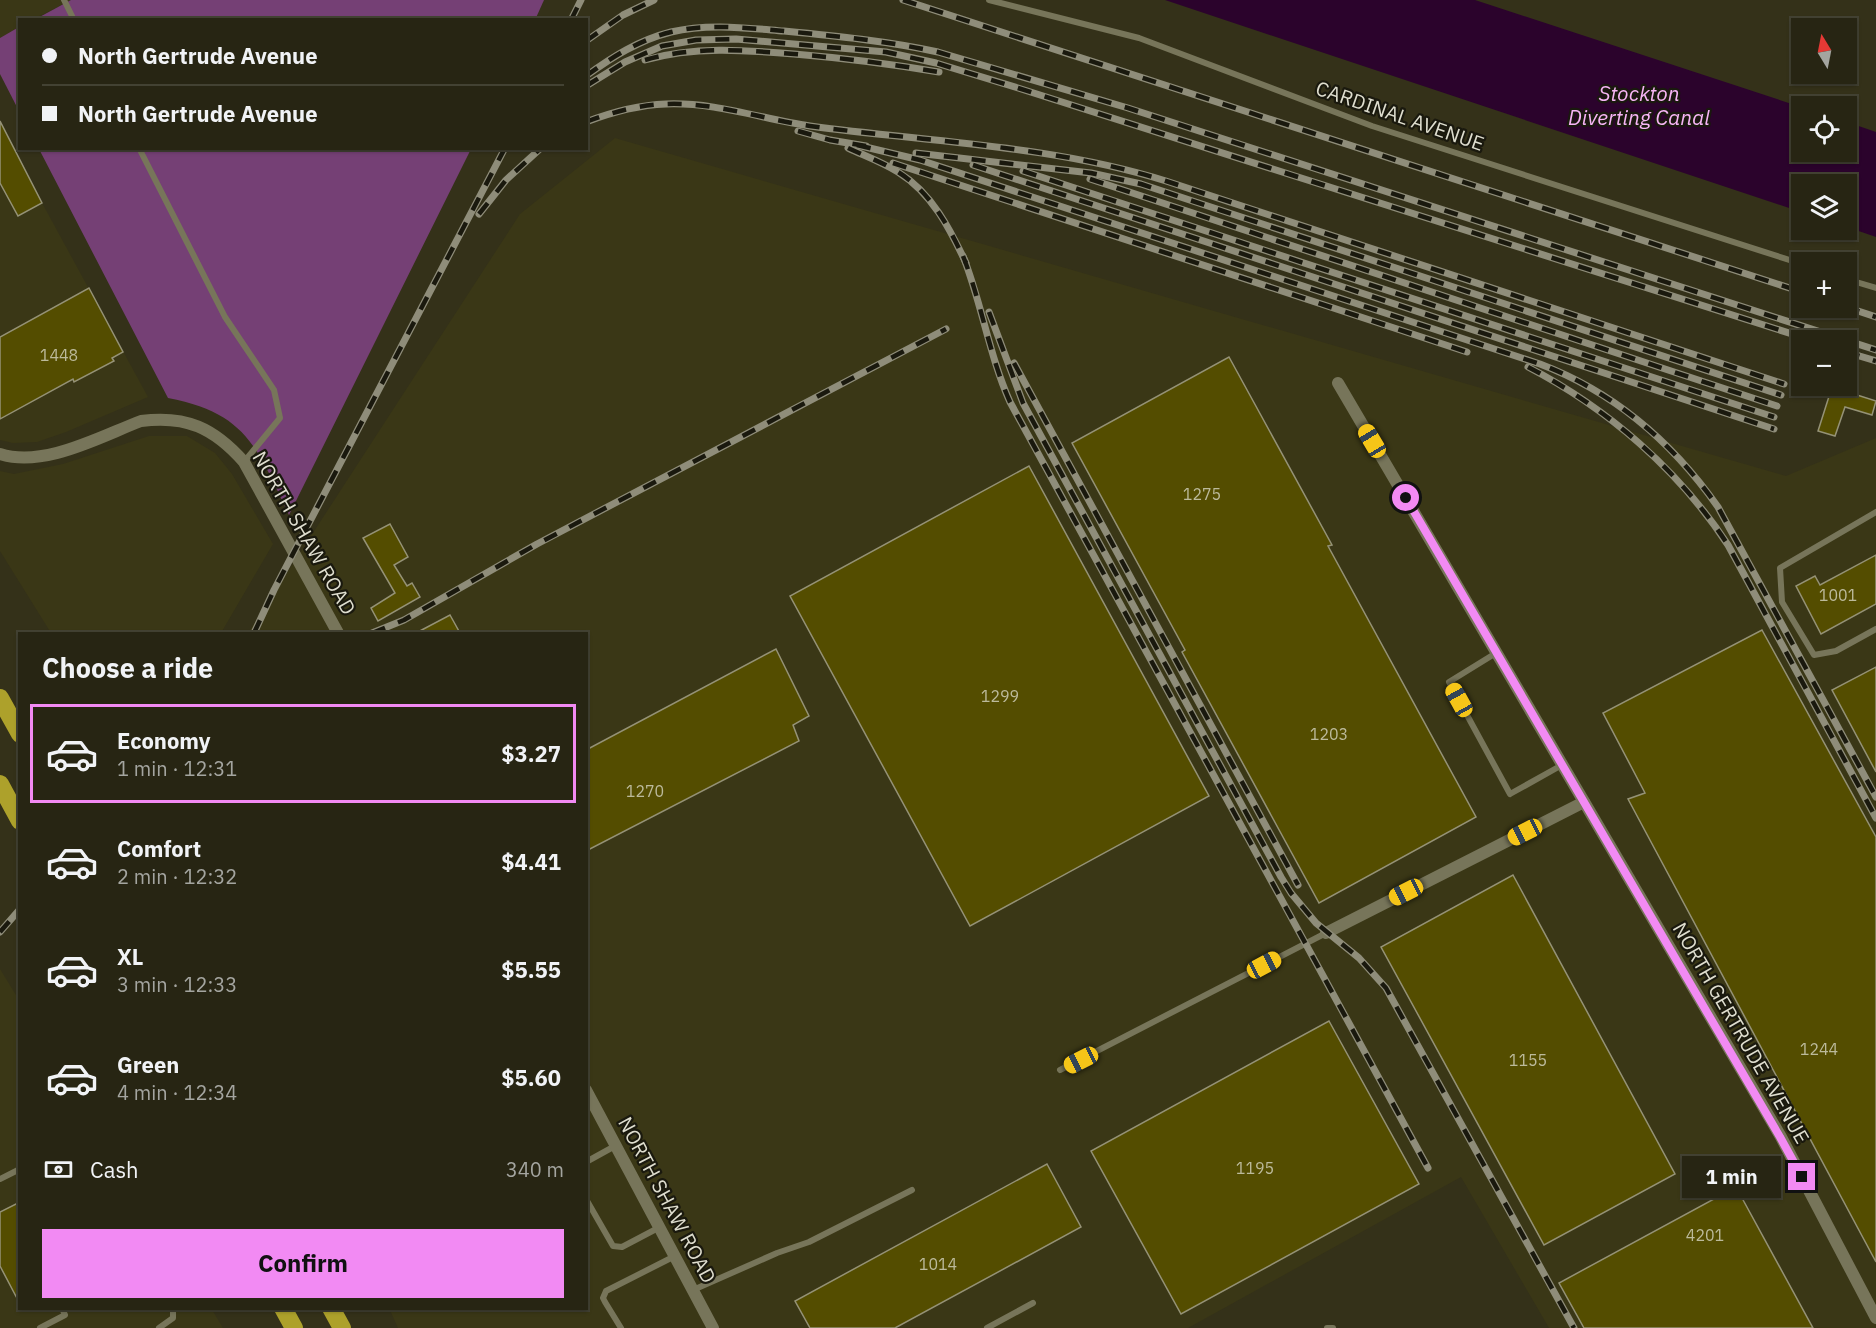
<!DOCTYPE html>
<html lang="en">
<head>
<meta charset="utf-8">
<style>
	body { margin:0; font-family:"IBM Plex Sans",sans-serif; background:#333121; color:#f1f3f6; height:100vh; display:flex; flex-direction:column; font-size:22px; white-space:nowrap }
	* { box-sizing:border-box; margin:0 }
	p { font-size:20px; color:#a4a5a0 }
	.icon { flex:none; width:33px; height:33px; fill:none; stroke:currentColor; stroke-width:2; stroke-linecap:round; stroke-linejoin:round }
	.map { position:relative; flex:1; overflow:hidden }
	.side { position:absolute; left:18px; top:632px; width:570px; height:678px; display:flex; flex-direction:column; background:#272513; border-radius:0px; box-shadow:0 2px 4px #0004,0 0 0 2px #434233 }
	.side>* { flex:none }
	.hud { position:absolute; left:18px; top:18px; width:570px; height:132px; border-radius:0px; box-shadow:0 2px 4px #0004,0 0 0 2px #434233; display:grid; align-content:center; height:132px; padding:0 24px; background:#272513 }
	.needle { width:39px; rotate:350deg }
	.buttons { position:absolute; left:1791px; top:18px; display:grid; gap:12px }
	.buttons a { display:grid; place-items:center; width:66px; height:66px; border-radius:0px; background:#272513; box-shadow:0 2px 4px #0004,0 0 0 2px #434233; font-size:30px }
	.end { position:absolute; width:27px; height:27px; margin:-14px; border:8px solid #f28af3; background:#111; box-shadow:0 0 0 3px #111 }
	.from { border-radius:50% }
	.bubble { position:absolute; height:42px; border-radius:0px; background:#272513; box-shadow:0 2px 4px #0004,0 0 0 2px #434233; font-size:20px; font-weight:700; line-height:42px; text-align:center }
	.car { position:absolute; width:18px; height:36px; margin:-18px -9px; border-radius:8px; box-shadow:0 0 4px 2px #0007; background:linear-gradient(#f5c518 24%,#345 0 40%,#f5c518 0 76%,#345 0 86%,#f5c518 0) }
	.hud b { display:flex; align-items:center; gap:21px; height:57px; font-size:22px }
	.hud b+b { border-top:2px solid #434233 }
	.hud i { width:15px; height:15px; background:#f1f3f6 }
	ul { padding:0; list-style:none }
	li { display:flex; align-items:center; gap:18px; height:99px; margin:0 12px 9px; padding:0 12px; border:3px solid transparent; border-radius:0px }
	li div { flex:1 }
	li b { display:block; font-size:22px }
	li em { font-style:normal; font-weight:700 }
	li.selected { border-color:#f28af3 }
	li>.icon { width:54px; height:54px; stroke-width:1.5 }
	h2 { padding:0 24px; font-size:27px; line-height:72px }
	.pay { display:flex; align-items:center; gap:15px; height:66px; padding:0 24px; font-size:22px }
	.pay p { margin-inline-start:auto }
	.action { display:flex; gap:12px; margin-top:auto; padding:12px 24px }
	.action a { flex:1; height:69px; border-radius:0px; background:#f28af3; color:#111; font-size:24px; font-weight:700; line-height:69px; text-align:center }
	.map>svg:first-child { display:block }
	.built { fill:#3a3716 }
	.green { fill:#754075 }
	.water { fill:#2b032c }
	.building { fill:#544d00; stroke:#959276; stroke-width:1.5 }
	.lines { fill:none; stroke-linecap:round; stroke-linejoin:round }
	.lane { stroke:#77755a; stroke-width:6 }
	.street { stroke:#77755a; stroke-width:12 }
	.highway { stroke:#ada12b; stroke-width:18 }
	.rail-casing { stroke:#8f8d7a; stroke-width:7 }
	.rail { stroke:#1a190e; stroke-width:4.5; stroke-dasharray:14; stroke-linecap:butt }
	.route { stroke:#f28af3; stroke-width:8 }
	.labels { text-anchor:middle; stroke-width:4.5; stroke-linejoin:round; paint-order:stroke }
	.number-label { font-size:16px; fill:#bcba9b }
	.street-label { font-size:20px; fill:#dfdecf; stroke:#1a190e }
	.water-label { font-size:21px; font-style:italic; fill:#f7b5f6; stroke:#1a190e }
</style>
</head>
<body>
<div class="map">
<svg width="1876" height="1328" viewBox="0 0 1876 1328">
	<rect width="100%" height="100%" fill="#343119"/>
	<!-- built -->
	<g class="built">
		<polygon points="0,0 71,0 34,19 20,20 19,27 0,38"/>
		<polygon points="0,126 148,397 66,432 37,442 13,443 0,440"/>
		<polygon points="615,138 1786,476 1876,438 1876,1328 1549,1328 1461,1177 1188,1328 398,1328 389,1308 586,1308 586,633 248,633 520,214"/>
		<polygon points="149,436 187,436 215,453 232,474 273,544 221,633 51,633 0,551 0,471 14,474 63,464"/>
		<polygon points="0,969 19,1000 20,1308 211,1308 223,1328 0,1328"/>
	</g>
	<!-- green -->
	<g class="green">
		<polygon points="71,0 544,0 535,20 34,20"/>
		<polygon points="19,27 19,111 0,74 0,38"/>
		<path d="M39,149H471L289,515C257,448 247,413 168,398Z"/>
	</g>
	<!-- water -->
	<polygon class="water" points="1165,0 1475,0 1801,107 1802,152 1846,152 1847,122 1876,132 1876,237 1847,227 1846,184 1802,184 1801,212"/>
	<!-- building -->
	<g class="building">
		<polygon points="0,121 42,203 18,216 0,183"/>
		<polygon points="89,288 123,352 112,358 114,361 74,382 73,379 0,419 0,337"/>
		<polygon points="1229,357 1332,545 1328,546 1476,817 1319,903 1182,652 1185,650 1072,443"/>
		<polygon points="1832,387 1876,401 1872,415 1845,407 1835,436 1818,431"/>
		<polygon points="1029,466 1209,796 970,926 790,596"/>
		<polygon points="390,524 408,557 394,565 407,586 412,583 420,597 378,621 371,608 395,593 363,538"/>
		<polygon points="1876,555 1876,604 1821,634 1796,586 1815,576 1820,585"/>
		<polygon points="450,615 460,633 416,633"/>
		<polygon points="1762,630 1876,837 1876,1262 1628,799 1645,793 1603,713"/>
		<polygon points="776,649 809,716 793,725 799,741 586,851 586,750"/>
		<polygon points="1876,667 1876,772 1832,690"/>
		<polygon points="1513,875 1675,1174 1544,1245 1381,947"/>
		<polygon points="1329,1021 1419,1184 1181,1314 1091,1151"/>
		<polygon points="1047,1164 1081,1227 895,1328 810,1328 795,1301"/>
		<polygon points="1736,1187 1813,1328 1584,1328 1559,1283"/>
		<polygon points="20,1202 20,1304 0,1266 0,1212"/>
	</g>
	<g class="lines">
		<!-- lane -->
		<g class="lane">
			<polyline points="64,0 74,20"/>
			<polyline points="989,0 1139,38 1372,126 1802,264"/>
			<polyline points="139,148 225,317 274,390 280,418 244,462"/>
			<polyline points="1846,279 1876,288"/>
			<polyline points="1876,512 1780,568 1782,602 1814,655 1836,651 1876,629"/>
			<polyline points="1496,653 1449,682 1510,794 1562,765"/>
			<polyline points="1060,1070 1326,933"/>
			<polyline points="586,1162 615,1146"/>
			<polyline points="0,1179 20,1169"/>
			<polyline points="586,1199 613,1246 622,1247 660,1227"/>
			<polyline points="693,1290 777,1253 809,1242 912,1190"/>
			<polyline points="40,1328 65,1315 62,1308"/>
			<polyline points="159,1328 173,1318 173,1308"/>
			<polyline points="621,1328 605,1302 603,1298 606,1291 675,1256"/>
			<polyline points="987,1328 1033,1303"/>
			<polyline points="1327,1328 1333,1328"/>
		</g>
		<!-- street -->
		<g class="street">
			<polyline points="1338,383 1781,1137 1876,1318"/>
			<path d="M0,454C44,468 99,437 141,421C186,415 214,428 244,462L338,633"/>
			<polyline points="1326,933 1584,802"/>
			<polyline points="586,1090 713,1328"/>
		</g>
		<!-- highway -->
		<g class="highway">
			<polyline points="0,698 20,734"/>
			<polyline points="0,784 20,821"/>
			<polyline points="283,1308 294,1328"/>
			<polyline points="331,1308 342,1328"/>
		</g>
		<defs>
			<g id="rail">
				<polyline points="903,0 1802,292"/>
				<polyline points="571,20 581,0"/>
				<polyline points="586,41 623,15 654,0"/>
				<path d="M645,60C694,46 744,50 794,54C843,58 891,64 939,72"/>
				<path d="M586,76C612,57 639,40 671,32C708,23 747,28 784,31C836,36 887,41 938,52L1128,108L1876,350"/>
				<polyline points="586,86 625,62 662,46 696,40 736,39 886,52 936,63 1018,88 1811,340"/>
				<path d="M586,122C612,112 639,105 666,104C715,102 762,119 810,126C929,142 1051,145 1166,181L1784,384"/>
				<polyline points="798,131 830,140 866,146"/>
				<path d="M857,145L920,160L1540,364C1614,392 1673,443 1718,507L1876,797"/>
				<path d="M848,148C865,156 882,162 898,172C932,193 950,229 966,263"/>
				<polyline points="916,153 1091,173 1141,184 1781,395"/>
				<polyline points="893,163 1467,352"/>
				<polyline points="973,165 1774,429"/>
				<polyline points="1023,171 1774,417"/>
				<polyline points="1090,179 1777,406"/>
				<polyline points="479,214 506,180 541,148"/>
				<path d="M963,256C982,304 989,355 1010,402L1428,1168"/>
				<polyline points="1846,307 1876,317"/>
				<polyline points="989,312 1023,403 1281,877 1291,893 1316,923 1359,958 1386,988 1574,1328"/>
				<polyline points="1846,352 1876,361"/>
				<polyline points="1014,363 1298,885"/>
				<path d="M1528,367C1607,408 1679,470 1728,545L1876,818"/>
				<polyline points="254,633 274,590 505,148"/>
				<polyline points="372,633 404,620 537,544 946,329"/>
				<polyline points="0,932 20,909"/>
			</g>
		</defs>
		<!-- rail casing -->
		<use href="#rail" class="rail-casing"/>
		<!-- rail -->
		<use href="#rail" class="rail"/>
	</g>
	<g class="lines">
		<!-- route -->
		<polyline class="route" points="1406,498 1780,1137 1802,1177"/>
	</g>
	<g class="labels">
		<!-- number labels -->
		<g class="number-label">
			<text x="59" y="361">1448</text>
			<text x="1202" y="500">1275</text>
			<text x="1838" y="601">1001</text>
			<text x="1000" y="702">1299</text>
			<text x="1329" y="740">1203</text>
			<text x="645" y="797">1270</text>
			<text x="1819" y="1055">1244</text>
			<text x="1528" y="1066">1155</text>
			<text x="1255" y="1174">1195</text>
			<text x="1705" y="1241">4201</text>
			<text x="938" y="1270">1014</text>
		</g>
		<!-- street labels -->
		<g class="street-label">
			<text transform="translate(1400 116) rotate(19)" y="7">CARDINAL AVENUE</text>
			<text transform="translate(304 533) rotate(60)" y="7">NORTH SHAW ROAD</text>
			<text transform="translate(1741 1033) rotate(60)" y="7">NORTH GERTRUDE AVENUE</text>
			<text transform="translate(667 1200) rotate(62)" y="7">NORTH SHAW ROAD</text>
		</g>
		<!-- water labels -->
		<g class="water-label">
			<text x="1639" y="101">Stockton<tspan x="1639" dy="24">Diverting Canal</tspan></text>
		</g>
	</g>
</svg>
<div class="buttons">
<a><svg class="needle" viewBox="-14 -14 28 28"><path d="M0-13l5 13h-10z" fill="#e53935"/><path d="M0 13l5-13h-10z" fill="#a4a5a0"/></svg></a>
<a><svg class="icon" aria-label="locate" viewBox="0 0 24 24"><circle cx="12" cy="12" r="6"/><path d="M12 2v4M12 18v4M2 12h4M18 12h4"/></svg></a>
<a><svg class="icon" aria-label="layers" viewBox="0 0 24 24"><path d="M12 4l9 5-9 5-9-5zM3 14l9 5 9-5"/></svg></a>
<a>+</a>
<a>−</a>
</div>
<i class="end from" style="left:1406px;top:498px"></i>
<i class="end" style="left:1802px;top:1177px"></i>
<div class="bubble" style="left:1682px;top:1156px;width:99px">1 min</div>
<i class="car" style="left:1372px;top:441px;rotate:329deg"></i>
<i class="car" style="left:1459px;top:700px;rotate:331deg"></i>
<i class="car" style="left:1525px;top:832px;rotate:243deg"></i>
<i class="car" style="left:1406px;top:892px;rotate:243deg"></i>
<i class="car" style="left:1264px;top:965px;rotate:62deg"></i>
<i class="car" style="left:1081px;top:1060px;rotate:243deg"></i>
<div class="hud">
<b><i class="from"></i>North Gertrude Avenue</b>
<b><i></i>North Gertrude Avenue</b>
</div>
<section class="side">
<h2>Choose a ride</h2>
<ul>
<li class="selected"><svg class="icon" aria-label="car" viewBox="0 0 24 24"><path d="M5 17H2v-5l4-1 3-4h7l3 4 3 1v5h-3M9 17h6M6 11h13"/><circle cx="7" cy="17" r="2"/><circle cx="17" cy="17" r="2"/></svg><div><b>Economy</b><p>1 min · 12:31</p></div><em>$3.27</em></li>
<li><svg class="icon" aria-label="car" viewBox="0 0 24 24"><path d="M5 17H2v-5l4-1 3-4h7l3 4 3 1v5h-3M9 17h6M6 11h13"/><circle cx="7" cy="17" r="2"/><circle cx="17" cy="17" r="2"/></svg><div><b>Comfort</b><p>2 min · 12:32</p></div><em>$4.41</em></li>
<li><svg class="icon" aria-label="car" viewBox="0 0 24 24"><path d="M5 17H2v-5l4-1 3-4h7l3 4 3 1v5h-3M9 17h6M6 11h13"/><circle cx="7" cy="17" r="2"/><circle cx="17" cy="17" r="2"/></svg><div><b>XL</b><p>3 min · 12:33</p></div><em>$5.55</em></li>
<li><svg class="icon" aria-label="car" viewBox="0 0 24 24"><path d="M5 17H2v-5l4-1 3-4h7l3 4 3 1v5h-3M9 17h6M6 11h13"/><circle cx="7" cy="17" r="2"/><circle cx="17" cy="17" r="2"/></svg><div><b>Green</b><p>4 min · 12:34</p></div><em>$5.60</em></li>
</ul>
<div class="pay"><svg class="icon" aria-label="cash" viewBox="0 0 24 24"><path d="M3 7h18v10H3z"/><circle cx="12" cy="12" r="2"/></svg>Cash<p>340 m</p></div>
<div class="action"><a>Confirm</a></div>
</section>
</div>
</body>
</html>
